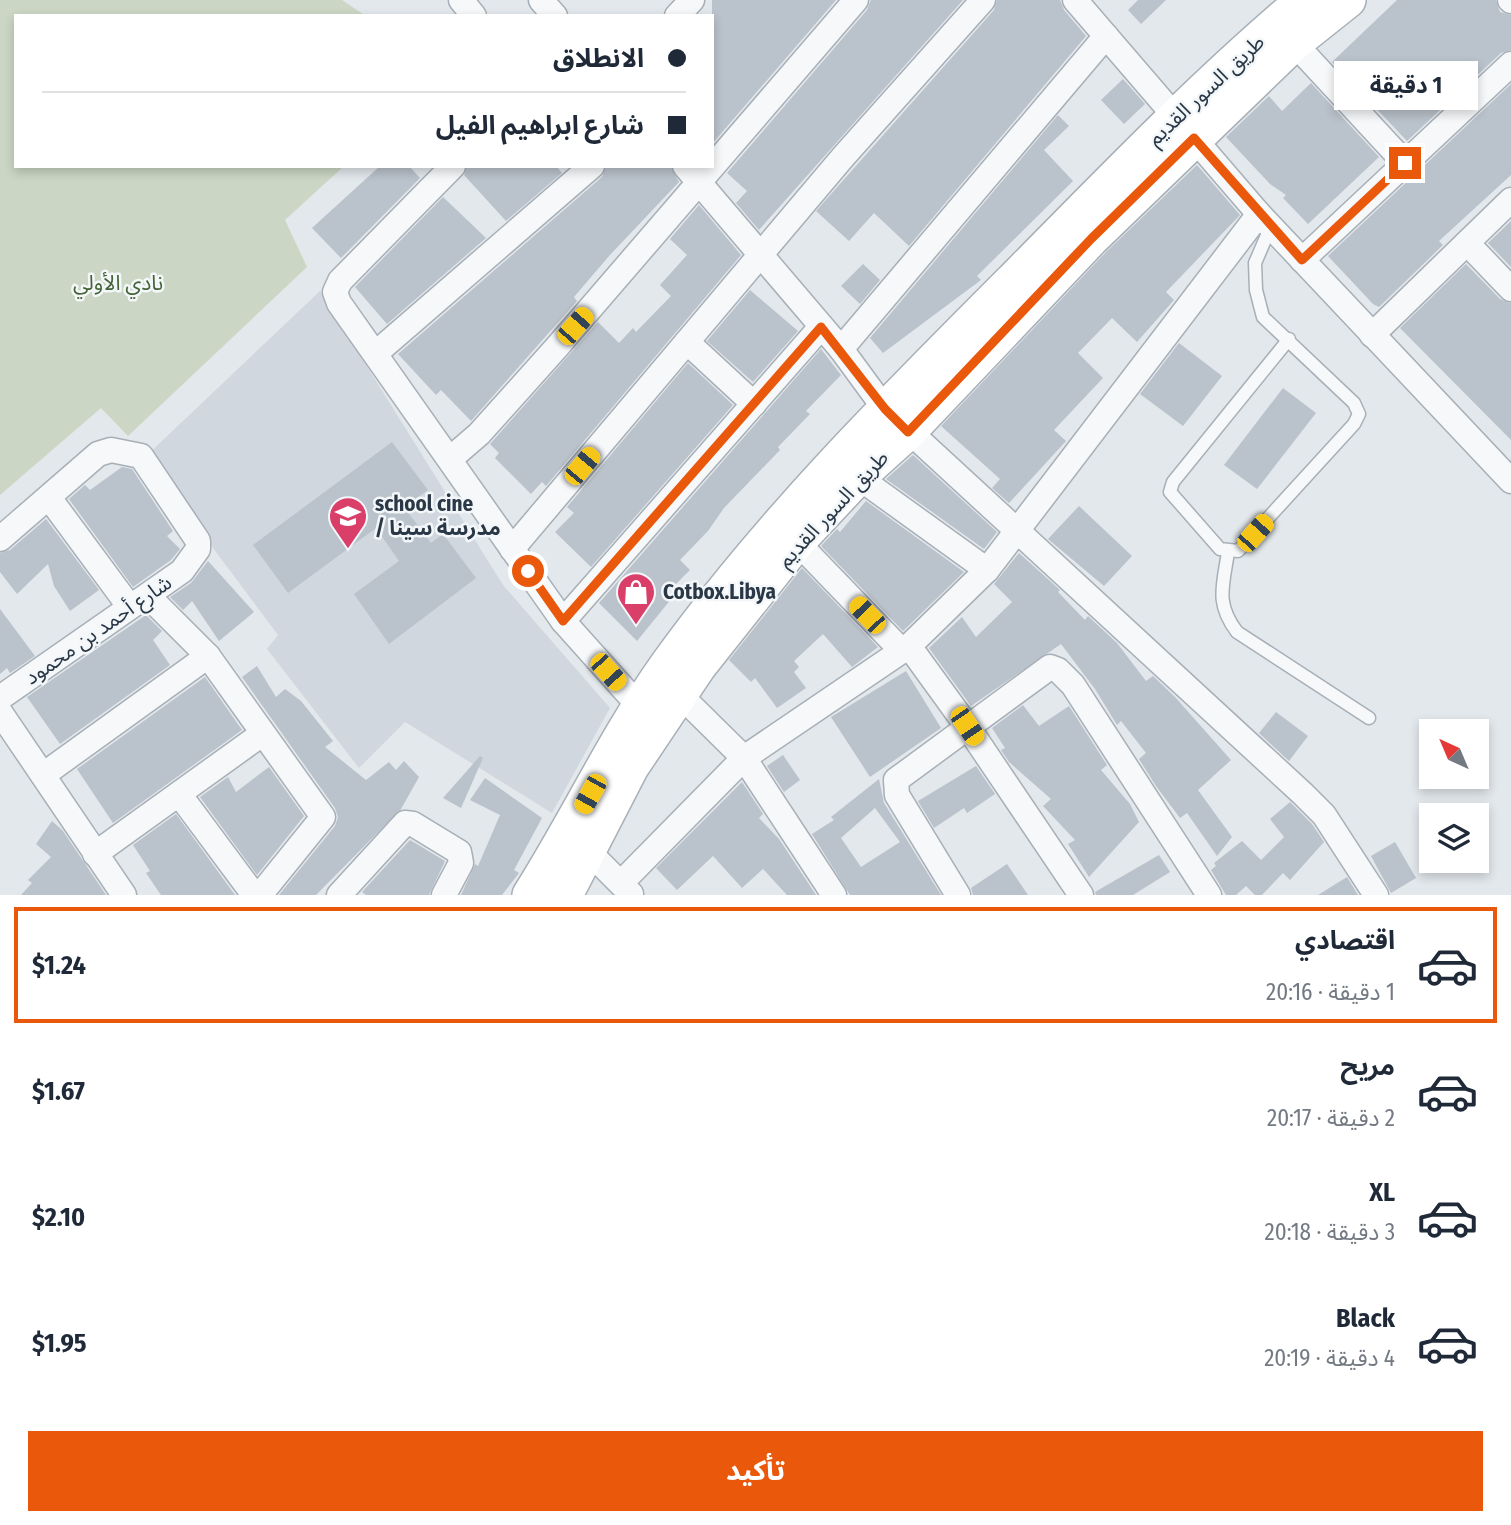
<!DOCTYPE html>
<html lang="ar">
<head>
<meta charset="utf-8">
<style>
	body { margin:0; font-family:"Fira Sans Condensed","Noto Sans Arabic",sans-serif; background:#f6f6f7; color:#1f2937; direction:rtl; height:100vh; display:flex; flex-direction:column; font-size:26px; white-space:nowrap }
	* { box-sizing:border-box; margin:0 }
	p { font-size:23px; color:#747a83 }
	.icon { flex:none; width:38px; height:38px; fill:none; stroke:currentColor; stroke-width:2; stroke-linecap:round; stroke-linejoin:round }
	.map { position:relative; height:895px; overflow:hidden; direction:ltr }
	.details { display:flex; flex-direction:column; background:#fff; flex:1 }
	.details>* { flex:none }
	.top-card { position:absolute; left:14px; top:14px; width:700px; height:154px; border-radius:0px; box-shadow:0 4px 10px #0003; direction:rtl; display:grid; align-content:center; height:154px; padding:0 28px; background:#fff }
	.needle { width:46px; rotate:316deg }
	.buttons { position:absolute; left:1419px; top:719px; display:grid; gap:14px }
	.buttons a { display:grid; place-items:center; width:70px; height:70px; border-radius:0px; background:#fff; box-shadow:0 4px 10px #0003; font-size:35px }
	.end { position:absolute; width:32px; height:32px; margin:-16px; border:9px solid #ea580c; background:#fff; box-shadow:0 0 0 4px #fff }
	.from { border-radius:50% }
	.bubble { position:absolute; height:49px; border-radius:0px; background:#fff; box-shadow:0 4px 10px #0003; font-size:23px; font-weight:700; line-height:49px; text-align:center; direction:rtl }
	.car { position:absolute; width:21px; height:42px; margin:-21px -10px; border-radius:9px; box-shadow:0 0 5px 2px #0007; background:linear-gradient(#f5c518 24%,#345 0 40%,#f5c518 0 76%,#345 0 86%,#f5c518 0) }
	.top-card b { display:flex; align-items:center; gap:24px; height:66px; font-size:26px }
	.top-card b+b { border-top:2px solid #e0e1e3 }
	.top-card i { width:18px; height:18px; background:#1f2937 }
	ul { padding:12px 0 0; list-style:none }
	li { display:flex; align-items:center; gap:21px; height:116px; margin:0 14px 10px; padding:0 14px; border:4px solid transparent; border-radius:0px }
	li div { flex:1 }
	li b { display:block; font-size:26px }
	li em { font-style:normal; font-weight:700 }
	li.selected { border-color:#ea580c }
	li>.icon { width:63px; height:63px; stroke-width:1.5 }
	.cta { display:flex; gap:14px; margin-top:auto; padding:14px 28px }
	.cta a { flex:1; height:80px; border-radius:0px; background:#ea580c; color:#fff; font-size:28px; font-weight:700; line-height:80px; text-align:center }
	.map>svg:first-child { display:block }
	.built { fill:#d1d7df }
	.green { fill:#cbd7c4 }
	.building { fill:#bac2cb; fill-rule:evenodd }
	.lines { fill:none; stroke-linecap:round; stroke-linejoin:round }
	.service-casing { stroke:#a7afb7; stroke-width:15 }
	.minor-casing { stroke:#a7afb7; stroke-width:27 }
	.secondary-casing { stroke:#a7afb7; stroke-width:38 }
	.service { stroke:#f6f8fa; stroke-width:12 }
	.minor { stroke:#f6f8fa; stroke-width:24 }
	.secondary { stroke:#fff; stroke-width:35 }
	.route { stroke:#ea580c; stroke-width:9 }
	.labels { text-anchor:middle; stroke-width:5; stroke-linejoin:round; paint-order:stroke }
	.street-label { font-size:21px; fill:#293746; stroke:#f3f7f9 }
	.park-label { font-size:21px; fill:#446435; stroke:#f3f7f9 }
	.poi-label { font-size:21px; font-weight:bold; fill:#293746; stroke:#f3f7f9; text-anchor:start }
</style>
</head>
<body>
<div class="map">
<svg width="1511" height="895" viewBox="0 0 1511 895">
	<rect width="100%" height="100%" fill="#e3e8ec"/>
	<!-- built -->
	<polygon class="built" points="320,291 503,585 610,708 552,813 405,722 359,768 267,649 278,635 145,457"/>
	<!-- green -->
	<polygon class="green" points="0,0 342,0 366,16 16,16 16,166 344,166 285,220 307,267 128,436 101,408 0,495"/>
	<!-- building -->
	<g class="building">
		<polygon points="712,0 836,0 712,144"/>
		<polygon points="871,0 963,0 759,230 736,203 747,191 727,173 867,10"/>
		<polygon points="997,0 1060,0 1064,10 1086,36 909,246 874,213 849,241 816,211 994,10"/>
		<polygon points="1138,0 1166,0 1141,24 1128,10"/>
		<polygon points="1397,0 1496,0 1500,12 1511,15 1511,50 1501,53 1407,141 1332,62"/>
		<polygon points="1123,79 1145,104 1124,124 1101,100"/>
		<polygon points="1311,83 1379,157 1308,224 1283,198 1286,195 1270,184 1226,137 1269,96 1282,111"/>
		<polygon points="1511,84 1511,175 1439,241 1443,245 1379,307 1373,304 1328,256"/>
		<polygon points="1058,115 1069,126 1044,150 1073,181 977,276 981,280 883,353 870,338"/>
		<polygon points="1197,165 1240,215 1166,292 1174,300 1137,342 1112,318 1078,353 1103,378 1054,430 1066,441 1009,503 992,488 1000,479 941,426 1105,253"/>
		<polygon points="380,166 409,166 420,178 341,258 312,228"/>
		<polygon points="467,166 556,166 562,173 506,221 464,175"/>
		<polygon points="606,166 670,166 679,182 609,256 574,297 577,301 471,421 441,390 436,395 398,354 602,177"/>
		<polygon points="443,197 486,238 387,324 355,287"/>
		<polygon points="699,205 741,255 546,486 542,482 531,494 495,458 499,453 490,444 598,322 619,343 633,328 636,332 671,296 660,285 687,255 670,239"/>
		<polygon points="1511,221 1511,267 1488,243"/>
		<polygon points="863,264 880,280 860,304 841,286"/>
		<polygon points="1466,264 1500,299 1511,303 1511,440 1400,328"/>
		<polygon points="750,290 798,331 753,382 707,341"/>
		<polygon points="1179,343 1222,376 1183,426 1140,394"/>
		<polygon points="821,349 841,375 806,411 810,414 778,447 780,450 724,508 708,531 680,560 690,570 667,593 672,598 637,641 599,603"/>
		<polygon points="688,363 733,405 591,567 555,532 574,513 567,507"/>
		<polygon points="1283,388 1316,413 1257,489 1224,465"/>
		<polygon points="392,442 428,490 404,507 431,543 443,534 476,578 389,644 354,594 399,561 376,528 288,593 253,545"/>
		<polygon points="913,455 997,532 984,549 886,479"/>
		<polygon points="122,467 132,469 173,531 167,536 180,549 171,560 133,587 69,499 85,485 90,490"/>
		<polygon points="866,501 964,572 903,631 821,546 837,529 840,532"/>
		<polygon points="1079,506 1132,556 1104,586 1048,539"/>
		<polygon points="46,519 99,590 70,611 54,586 48,564 17,594 0,572 0,553 10,550"/>
		<polygon points="1019,553 1060,590 1058,592 1085,620 1088,616 1117,643 1146,681 1153,676 1175,697 1231,760 1198,790 1232,837 1217,856 1187,813 1180,818 1156,786 1139,759 1146,753 1121,721 1117,725 1095,689 1061,644 971,706 929,648 962,617 976,637 1012,602 994,584"/>
		<polygon points="208,561 254,612 219,641 192,601 183,610 170,597 191,583"/>
		<polygon points="802,568 878,647 852,667 823,634 794,661 799,667 794,672 806,688 777,708 755,678 751,682 729,660"/>
		<polygon points="0,609 35,656 10,673 7,668 0,674"/>
		<polygon points="146,615 162,631 153,640 170,665 60,744 27,697"/>
		<polygon points="257,666 276,697 285,689 301,701 333,741 325,747 366,780 389,762 396,770 404,761 419,777 401,809 316,895 279,895 335,826 338,817 335,808 242,677"/>
		<polygon points="906,671 941,728 870,777 831,717"/>
		<polygon points="205,677 242,730 113,823 77,769"/>
		<polygon points="1023,705 1039,726 1069,706 1107,765 1101,770 1130,804 1139,822 1089,877 1068,844 1075,840 1043,806 1051,799 1009,762 1001,750 1005,748 992,728"/>
		<polygon points="1276,712 1308,736 1289,761 1259,733"/>
		<polygon points="783,755 800,780 784,792 767,766"/>
		<polygon points="480,756 483,758 461,808 443,798"/>
		<polygon points="976,766 995,794 967,813 964,808 934,828 918,801"/>
		<polygon points="269,767 304,816 257,875 200,797 228,777 236,792"/>
		<polygon points="485,778 542,818 514,870 519,873 502,895 461,895 475,864 478,866 500,815 470,800"/>
		<path d="M879,779L884,803L941,895H850L812,834L834,820L831,817ZM875,808L900,842L861,867L841,838Z"/>
		<polygon points="742,782 763,814 759,818 779,839 816,895 787,895 763,869 742,888 713,856 677,890 656,868"/>
		<polygon points="1290,802 1312,824 1324,842 1290,880 1283,873 1262,895 1255,895 1246,886 1236,895 1226,895 1211,870 1216,866 1214,863 1242,841 1261,860 1284,837 1270,819"/>
		<polygon points="176,814 235,895 161,895 146,873 150,871 133,845"/>
		<polygon points="52,821 63,831 106,895 21,895 32,883 28,880 51,857 36,844"/>
		<polygon points="410,840 445,861 429,895 366,895 362,892"/>
		<polygon points="1395,842 1416,878 1391,893 1371,856"/>
		<polygon points="1159,855 1170,872 1133,895 1096,895 1095,892"/>
		<polygon points="1007,864 1028,895 973,895 971,888"/>
		<polygon points="1347,877 1358,895 1318,895"/>
	</g>
	<g class="lines">
		<defs>
			<g id="service">
				<polyline points="1271,226 1255,263 1256,290 1263,317 1354,403 1359,414 1354,424 1238,551 1220,549 1170,492 1173,482 1289,339"/>
				<path d="M1228,552C1223,586 1215,603 1237,632L1369,718"/>
			</g>
			<g id="minor">
				<polyline points="461,0 474,16"/>
				<polyline points="541,0 555,16"/>
				<polyline points="1075,0 1259,214 1511,481"/>
				<polyline points="1510,0 1511,1"/>
				<polyline points="677,16 692,0"/>
				<polyline points="1294,43 1405,163"/>
				<polyline points="453,166 340,281 335,292 339,303 563,621 639,706"/>
				<polyline points="685,166 841,349 885,409 1303,794 1324,815 1376,895"/>
				<polyline points="1467,243 1511,289"/>
				<polyline points="1302,260 1511,64"/>
				<polyline points="1372,335 1511,200"/>
				<polyline points="687,342 754,404"/>
				<polyline points="841,349 1106,36"/>
				<polyline points="376,353 592,166"/>
				<polyline points="450,459 479,434 557,347 856,0"/>
				<polyline points="858,477 987,570"/>
				<polyline points="50,499 129,606"/>
				<polyline points="0,539 98,454 111,450 141,456 198,541 198,549 182,571 0,698"/>
				<polyline points="797,542 902,651"/>
				<polyline points="512,549 843,157 983,0"/>
				<polyline points="148,596 208,656 323,817 260,895"/>
				<polyline points="563,621 821,327"/>
				<polyline points="909,646 967,726 1081,895"/>
				<polyline points="680,695 744,758 834,895"/>
				<polyline points="0,712 124,895"/>
				<polyline points="43,775 208,656"/>
				<polyline points="179,794 254,895"/>
				<polyline points="576,843 589,852 631,894"/>
				<polyline points="95,854 262,734"/>
				<polyline points="621,883 744,758 909,646 987,570 1259,214"/>
				<polyline points="339,895 405,823 413,824 459,852 461,863 444,895"/>
				<polyline points="958,895 897,795 896,780 1050,667 1058,670 1073,685 1209,895"/>
			</g>
			<g id="secondary">
				<path d="M530,895C578,819 616,737 668,664C770,522 896,397 1020,273C1112,180 1204,84 1304,0"/>
				<polyline points="565,895 631,767 698,667 797,542 858,477 908,432 1091,239 1294,43 1348,0"/>
			</g>
		</defs>
		<!-- service casing -->
		<use href="#service" class="service-casing"/>
		<!-- minor casing -->
		<use href="#minor" class="minor-casing"/>
		<!-- secondary casing -->
		<use href="#secondary" class="secondary-casing"/>
		<!-- service -->
		<use href="#service" class="service"/>
		<!-- minor -->
		<use href="#minor" class="minor"/>
		<!-- secondary -->
		<use href="#secondary" class="secondary"/>
	</g>
	<g class="lines">
		<!-- route -->
		<polyline class="route" points="528,571 563,621 821,327 885,409 908,432 1091,239 1194,138 1302,260 1405,163"/>
	</g>
	<!-- icons -->
	<defs>
		<symbol id="school-pin" viewBox="-11 -11 22 30"><path d="M0 17L-7.5 6A9.5 9.5 0 1 1 7.5 6Z" fill="#da3f6a" stroke="#f3f7f9"/><path d="M0-5L7-2L0 1L-7-2ZM-4 1L0 2.5L4 1V4Q0 6-4 4Z" fill="#fff"/></symbol>
		<symbol id="shop-pin" viewBox="-11 -11 22 30"><path d="M0 17L-7.5 6A9.5 9.5 0 1 1 7.5 6Z" fill="#da3f6a" stroke="#f3f7f9"/><path d="M-5-2.5h2.3a2.7 3.5 0 0 1 5.4 0H5L5.5 6h-11ZM-1.5-2.5h3a1.5 2.3 0 0 0-3 0Z" fill="#fff"/></symbol>
	</defs>
	<g fill-rule="evenodd">
		<use href="#school-pin" x="326" y="494" width="44" height="60"/>
		<use href="#shop-pin" x="614" y="570" width="44" height="60"/>
	</g>
	<g class="labels">
		<!-- street labels -->
		<g class="street-label">
			<text transform="translate(1206 90) rotate(-43)" y="7">طريق السور القديم</text>
			<text transform="translate(833 509) rotate(-47)" y="7">طريق السور القديم</text>
			<text transform="translate(98 630) rotate(-35)" y="7">شارع أحمد بن محمود</text>
		</g>
		<!-- park labels -->
		<g class="park-label">
			<text x="118" y="290">نادي الأولي</text>
		</g>
		<!-- poi labels -->
		<g class="poi-label">
			<text x="375" y="511">school cine<tspan x="375" dy="24">/ مدرسة سينا</tspan></text>
			<text x="663" y="599">Cotbox.Libya</text>
		</g>
	</g>
</svg>
<div class="buttons">
<a><svg class="needle" viewBox="-14 -14 28 28"><path d="M0-13l5 13h-10z" fill="#e53935"/><path d="M0 13l5-13h-10z" fill="#747a83"/></svg></a>
<a><svg class="icon" aria-label="layers" viewBox="0 0 24 24"><path d="M12 4l9 5-9 5-9-5zM3 14l9 5 9-5"/></svg></a>
</div>
<i class="end from" style="left:528px;top:571px"></i>
<i class="end" style="left:1405px;top:163px"></i>
<div class="bubble" style="left:1334px;top:61px;width:144px">1 دقيقة</div>
<i class="car" style="left:575px;top:326px;rotate:41deg"></i>
<i class="car" style="left:582px;top:466px;rotate:40deg"></i>
<i class="car" style="left:1255px;top:533px;rotate:42deg"></i>
<i class="car" style="left:867px;top:615px;rotate:316deg"></i>
<i class="car" style="left:608px;top:672px;rotate:138deg"></i>
<i class="car" style="left:967px;top:726px;rotate:146deg"></i>
<i class="car" style="left:590px;top:794px;rotate:209deg"></i>
<div class="top-card">
<b><i class="from"></i>الانطلاق</b>
<b><i></i>شارع ابراهيم الفيل</b>
</div>
</div>
<section class="details">
<ul>
<li class="selected"><svg class="icon" aria-label="car" viewBox="0 0 24 24"><path d="M5 17H2v-5l4-1 3-4h7l3 4 3 1v5h-3M9 17h6M6 11h13"/><circle cx="7" cy="17" r="2"/><circle cx="17" cy="17" r="2"/></svg><div><b>اقتصادي</b><p>1 دقيقة · 20:16</p></div><em>$1.24</em></li>
<li><svg class="icon" aria-label="car" viewBox="0 0 24 24"><path d="M5 17H2v-5l4-1 3-4h7l3 4 3 1v5h-3M9 17h6M6 11h13"/><circle cx="7" cy="17" r="2"/><circle cx="17" cy="17" r="2"/></svg><div><b>مريح</b><p>2 دقيقة · 20:17</p></div><em>$1.67</em></li>
<li><svg class="icon" aria-label="car" viewBox="0 0 24 24"><path d="M5 17H2v-5l4-1 3-4h7l3 4 3 1v5h-3M9 17h6M6 11h13"/><circle cx="7" cy="17" r="2"/><circle cx="17" cy="17" r="2"/></svg><div><b>XL</b><p>3 دقيقة · 20:18</p></div><em>$2.10</em></li>
<li><svg class="icon" aria-label="car" viewBox="0 0 24 24"><path d="M5 17H2v-5l4-1 3-4h7l3 4 3 1v5h-3M9 17h6M6 11h13"/><circle cx="7" cy="17" r="2"/><circle cx="17" cy="17" r="2"/></svg><div><b>Black</b><p>4 دقيقة · 20:19</p></div><em>$1.95</em></li>
</ul>
<div class="cta"><a>تأكيد</a></div>
</section>
</body>
</html>
